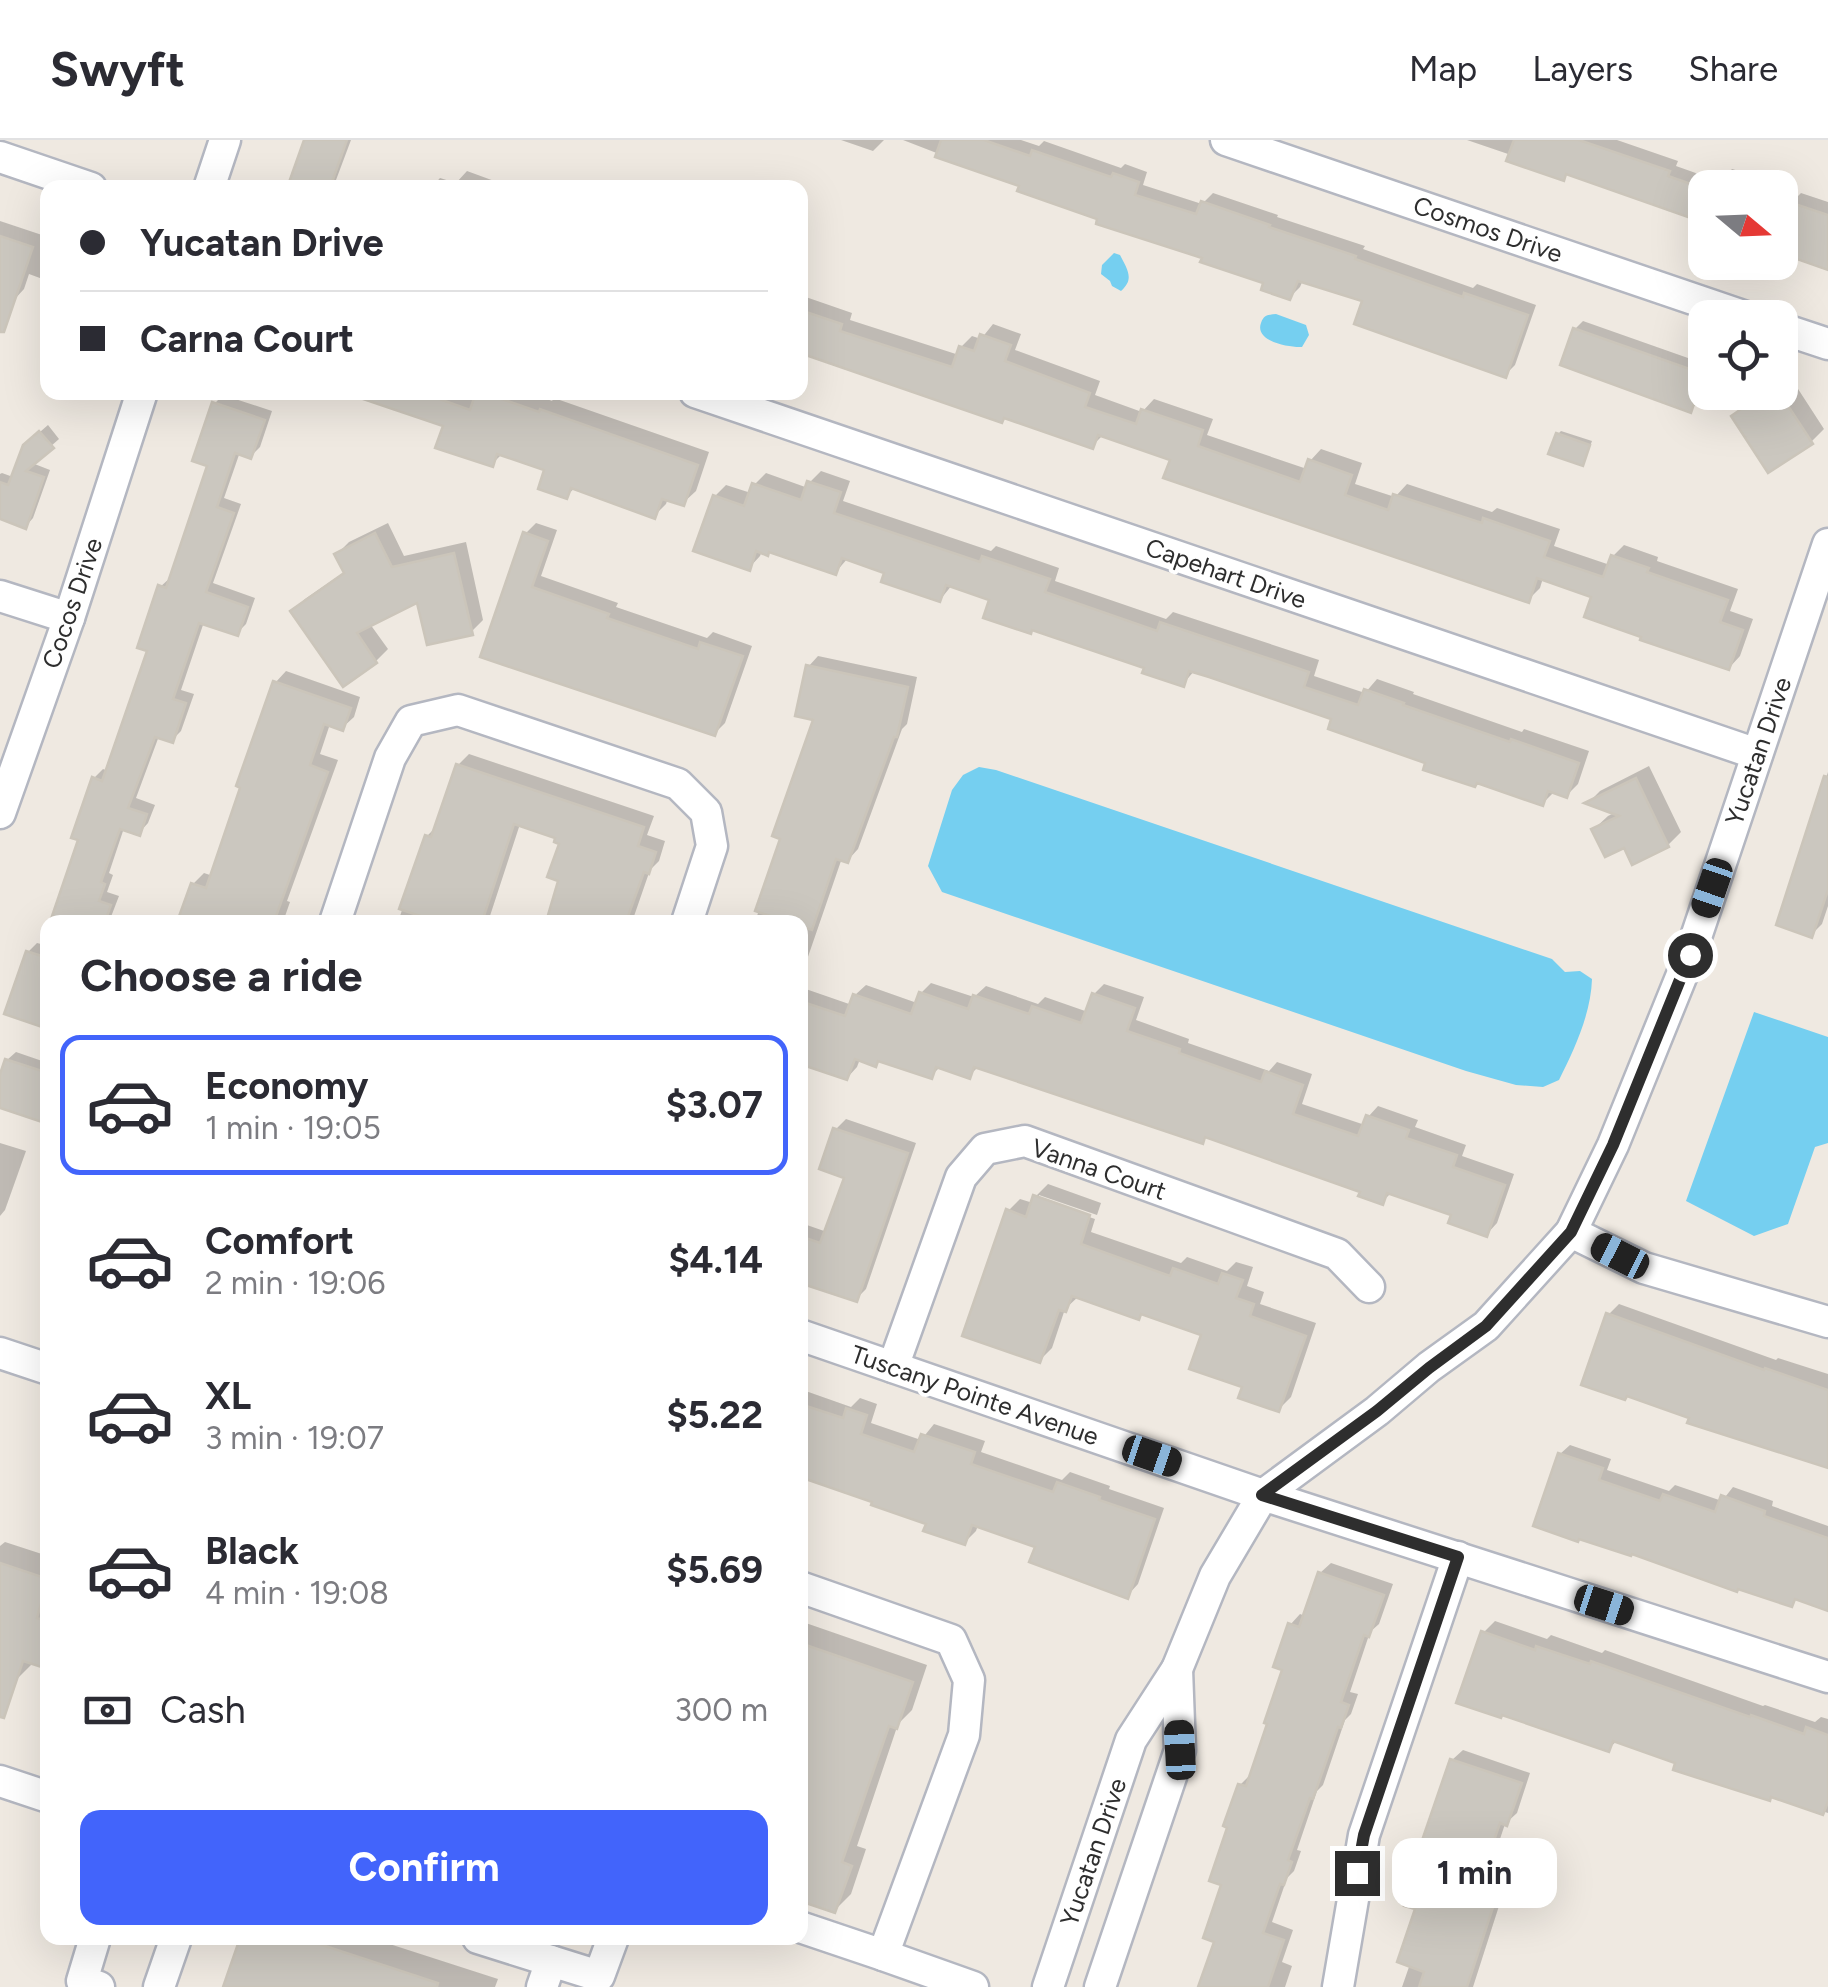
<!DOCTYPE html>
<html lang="en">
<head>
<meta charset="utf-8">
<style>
	body { margin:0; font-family:Figtree,sans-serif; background:#f2f2f3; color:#2b2b33; height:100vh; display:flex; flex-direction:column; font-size:38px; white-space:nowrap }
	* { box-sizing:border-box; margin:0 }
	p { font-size:32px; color:#7c7c81 }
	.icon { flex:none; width:55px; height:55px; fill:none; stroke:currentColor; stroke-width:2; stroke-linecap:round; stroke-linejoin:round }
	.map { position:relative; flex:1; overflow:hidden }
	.drawer { position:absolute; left:40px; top:775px; width:768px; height:1030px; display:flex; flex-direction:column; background:#fff; border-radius:20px; box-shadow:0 10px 40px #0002 }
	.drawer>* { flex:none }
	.top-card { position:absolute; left:40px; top:40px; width:768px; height:220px; border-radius:20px; box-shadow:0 10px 40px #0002; display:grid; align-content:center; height:220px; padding:0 40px; background:#fff }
	.needle { width:65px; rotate:109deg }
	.buttons { position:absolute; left:1688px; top:30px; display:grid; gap:20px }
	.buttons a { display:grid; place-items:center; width:110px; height:110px; border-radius:20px; background:#fff; box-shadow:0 10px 40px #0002; font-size:50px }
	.end { position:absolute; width:45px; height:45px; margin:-22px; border:12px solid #2e2e2e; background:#fff; box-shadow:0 0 0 5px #fff }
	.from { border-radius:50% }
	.bubble { position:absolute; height:70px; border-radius:20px; background:#fff; box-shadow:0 10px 40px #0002; font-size:32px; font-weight:700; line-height:70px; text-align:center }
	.car { position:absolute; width:30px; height:60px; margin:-30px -15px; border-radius:12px; box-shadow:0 0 8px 2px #0007; background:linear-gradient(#222 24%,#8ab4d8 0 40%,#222 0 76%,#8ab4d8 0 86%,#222 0) }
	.top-card b { display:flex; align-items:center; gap:35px; height:95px; font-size:38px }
	.top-card b+b { border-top:2px solid #e1e1e2 }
	.top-card i { width:25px; height:25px; background:#2b2b33 }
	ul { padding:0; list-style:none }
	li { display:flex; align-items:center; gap:30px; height:140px; margin:0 20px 15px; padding:0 20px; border:5px solid transparent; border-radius:20px }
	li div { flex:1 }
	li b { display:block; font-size:38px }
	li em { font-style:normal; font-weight:700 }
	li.active { border-color:#4264fb }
	li>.icon { width:90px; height:90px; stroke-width:1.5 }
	h2 { padding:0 40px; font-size:45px; line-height:120px }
	.pay { display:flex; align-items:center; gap:25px; height:110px; padding:0 40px; font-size:38px }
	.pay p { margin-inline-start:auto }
	.button { display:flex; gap:20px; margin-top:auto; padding:20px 40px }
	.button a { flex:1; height:115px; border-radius:20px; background:#4264fb; color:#fff; font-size:40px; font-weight:700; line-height:115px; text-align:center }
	header { display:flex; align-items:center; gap:60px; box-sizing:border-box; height:140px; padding:0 50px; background:#fff; border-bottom:2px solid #e1e1e2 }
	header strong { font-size:48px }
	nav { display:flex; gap:55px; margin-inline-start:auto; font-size:35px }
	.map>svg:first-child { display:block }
	.water { fill:#75cff0 }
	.shadow { fill:#0003 }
	.building { fill:#cbc7bf; stroke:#cbc5ba; stroke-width:2.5 }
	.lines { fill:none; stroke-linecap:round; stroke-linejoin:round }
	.minor-casing { stroke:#b4b7c1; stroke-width:35 }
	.minor { stroke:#fff; stroke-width:30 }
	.route { stroke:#2e2e2e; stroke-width:12 }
	.labels { text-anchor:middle; stroke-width:8; stroke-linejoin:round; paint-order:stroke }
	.street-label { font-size:25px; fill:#2e2e2e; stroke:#fff }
</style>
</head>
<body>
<header>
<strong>Swyft</strong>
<nav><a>Map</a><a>Layers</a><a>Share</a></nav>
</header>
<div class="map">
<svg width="1828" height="1847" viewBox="0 0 1828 1847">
	<rect width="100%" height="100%" fill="#efe9e1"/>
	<!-- water -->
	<g class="water">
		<path d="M1114,113L1120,115C1127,129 1135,139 1121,151L1112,146L1110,141L1101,134L1102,125Z"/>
		<path d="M1276,174L1306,185L1309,195L1302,207C1291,208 1254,202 1261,183C1264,174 1268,175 1276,174Z"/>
		<path d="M979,627L996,630L1552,819L1565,832L1580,831L1592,839C1591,874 1574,910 1559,940L1543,947L1516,945L1466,931L942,752L928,726L952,650L963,635Z"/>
		<polygon points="1754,872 1828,897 1828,1003 1815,1007 1788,1084 1754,1096 1686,1061"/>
	</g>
	<!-- shadow -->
	<g class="shadow">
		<polygon points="307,0 351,0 333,48 305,48"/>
		<polygon points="841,0 884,0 873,11"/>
		<polygon points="903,0 1021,0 1039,6 1044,1 1121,28 1125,24 1147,32 1143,45 1202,64 1213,53 1278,75 1277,77 1365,106 1363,109 1473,148 1477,144 1536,165 1515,225 1505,235 1365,160 1303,140 1300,147 1290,157 1266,142 1205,117"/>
		<polygon points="1467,0 1617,0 1678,21 1676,26 1721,42 1732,29 1749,34 1744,48 1705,48 1705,82 1568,33 1563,38 1511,15"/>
		<polygon points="467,31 497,42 495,48 431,48 440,38 456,43"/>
		<polygon points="1801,53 1828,62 1828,127 1780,110 1780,65 1789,68 1791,63"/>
		<polygon points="0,81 48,97 48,141 29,134 24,149 13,161 0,156"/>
		<polygon points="800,155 852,173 850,180 959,215 961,207 972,196 981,199 993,184 1021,194 1015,210 1100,241 1095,255 1142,272 1154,259 1213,279 1207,295 1307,329 1310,321 1321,309 1362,323 1355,344 1395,357 1407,344 1492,372 1497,368 1560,389 1554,406 1610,425 1613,416 1624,405 1658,417 1657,421 1738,449 1730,471 1753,479 1740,516 1729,528 1595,455 1543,438 1540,448 1528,460 1173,318 1104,294 1092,306 800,210"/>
		<polygon points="1583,181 1705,224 1705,242 1698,262 1690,270 1575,189"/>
		<polygon points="1789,235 1824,289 1811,302 1734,276 1747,263 1763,252 1780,252 1780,241"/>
		<polygon points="352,252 466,252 477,256 478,252 529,252 552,261 554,258 709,312 696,351 683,363 668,358 666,364 654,376 576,347 566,356 547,329 503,313 492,324 446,285"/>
		<polygon points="223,255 272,271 260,307 251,316 240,312 224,358 241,364 213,443 255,458 246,484 237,493 204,482 181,550 194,554 181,591 172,600 159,596 136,658 155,665 148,683 139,693 124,688 109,733 113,735 107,752 119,756 109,782 53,782 82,699 94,638 103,629 108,631 150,510 160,447 170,438 172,438 210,325 214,264"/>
		<polygon points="48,285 59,299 32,323 50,330 33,378 26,386 0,376 0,334 2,333 13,337 33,298"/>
		<polygon points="1561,291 1592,301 1585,320 1582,323 1558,294"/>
		<polygon points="821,331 850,341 843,361 991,411 996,406 1059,428 1055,441 1166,479 1173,472 1319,520 1314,536 1365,553 1377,539 1414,552 1413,554 1522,592 1524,589 1589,611 1578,644 1567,655 1555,651 1543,663 1429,621 1334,577 1195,530 1183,544 993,458 952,445 940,460 887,431 848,418 835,433 770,410 762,411 760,416 749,428 715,356 726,345 751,353 754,345 766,333 808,348 810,342"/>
		<polygon points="388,383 404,416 466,402 483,480 471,492 419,459 370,484 388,509 376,521 343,544 293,471 305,459 346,431 337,414 349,402"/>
		<polygon points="536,383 557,390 541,436 618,463 616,467 707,498 713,492 752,506 725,583 715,593 484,515 525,394"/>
		<polygon points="818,516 917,537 907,584 902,589 858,709 848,720 842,718 800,840 800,782 755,782 783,698 816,578 808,527"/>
		<polygon points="286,531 360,557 354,577 342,588 330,584 320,614 338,620 287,761 290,762 283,782 180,782 193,744 204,733 213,736 275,543"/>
		<polygon points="469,614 654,676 647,695 665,701 659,721 650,730 632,782 549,782 561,740 562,702 558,697 520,684 488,782 398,782 427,696 437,686 458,625"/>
		<polygon points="1649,626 1681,692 1668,705 1625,705 1594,689 1608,676 1616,672 1589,662 1600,651"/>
		<polygon points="1828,632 1828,766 1822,784 1811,795 1779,783"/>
		<polygon points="48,798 48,886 28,812 37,803 45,805"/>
		<polygon points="931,843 974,857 986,846 1038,864 1045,857 1088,872 1094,854 1104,844 1144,857 1136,880 1189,899 1188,903 1269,931 1277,922 1312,934 1302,964 1365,985 1368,977 1378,966 1418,980 1415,987 1466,1005 1462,1016 1514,1034 1497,1083 1487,1094 1454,1074 1392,1052 1382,1062 1363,1050 1208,995 1202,1001 979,926 969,936 941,926 931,936 880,919 875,924 860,919 857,927 847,938 809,924 800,950 800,847 852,865 855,855 866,845 917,863 921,853"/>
		<polygon points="16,912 48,923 48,972 0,965 0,942 7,920"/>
		<polygon points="846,979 916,1003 866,1149 856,1159 800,1140 800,1088 804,1084 827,1092 847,1036 836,989"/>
		<polygon points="0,1003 26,1011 5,1070 0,1076"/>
		<polygon points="1048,1044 1101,1063 1097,1075 1039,1055 1039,1060 1095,1079 1091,1092 1181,1123 1187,1117 1227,1131 1236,1122 1253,1127 1247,1146 1264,1152 1260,1164 1316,1183 1291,1257 1278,1270 1245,1245 1204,1194 1143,1172 1138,1177 1079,1156 1065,1169 1052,1208 1040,1220 1008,1071 1020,1059 1033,1063 1035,1057"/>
		<polygon points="1619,1164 1776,1220 1778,1218 1828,1234 1828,1325 1692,1276 1608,1175"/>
		<polygon points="800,1249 851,1267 860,1258 877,1264 871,1283 921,1300 934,1284 985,1301 981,1312 1062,1340 1070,1332 1110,1346 1109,1349 1164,1368 1138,1444 1127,1456 1038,1405 978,1385 976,1391 965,1402 929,1382 876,1360 808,1337 805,1341 800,1339"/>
		<polygon points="1570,1305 1611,1319 1607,1330 1669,1351 1675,1345 1722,1361 1733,1347 1773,1361 1772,1366 1828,1386 1828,1468 1798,1458 1791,1464 1739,1446 1560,1314"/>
		<polygon points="5,1402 48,1416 48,1527 34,1522 15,1541 0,1537 0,1406"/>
		<polygon points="1331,1423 1393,1444 1379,1484 1370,1492 1350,1552 1358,1554 1351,1574 1345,1580 1323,1645 1317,1651 1297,1710 1301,1711 1294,1731 1287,1738 1272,1782 1293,1790 1282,1822 1292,1826 1285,1847 1201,1847 1217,1801 1240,1645 1251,1634 1285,1529 1290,1485 1300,1474 1305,1476 1320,1433"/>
		<polygon points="800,1481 927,1525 912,1570 898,1584 857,1706 866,1709 851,1754 835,1770 800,1758"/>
		<polygon points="1495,1481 1547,1499 1551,1495 1602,1513 1605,1510 1763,1566 1765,1565 1815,1582 1821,1577 1828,1579 1828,1673 1618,1600 1608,1609 1483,1493"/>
		<polygon points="1463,1610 1530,1633 1517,1673 1505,1684 1488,1735 1507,1741 1473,1847 1402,1847 1410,1824 1418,1768 1452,1620"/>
		<polygon points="242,1798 371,1798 498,1839 495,1847 226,1847"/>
	</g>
	<!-- building -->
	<g class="building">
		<polygon points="304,0 347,0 330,48 287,48"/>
		<polygon points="941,0 984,0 1030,16 1032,10 1111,37 1113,33 1139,42 1135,55 1196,74 1201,61 1270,85 1269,87 1356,116 1355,119 1463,157 1464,153 1528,175 1506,238 1354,184 1362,161 1298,141 1290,160 1261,150 1263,143 1200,122 1202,118 1096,84 1097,79 1017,51 1019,46 935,17"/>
		<polygon points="1514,0 1579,0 1670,31 1668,36 1705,49 1705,83 1566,34 1564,41 1506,21"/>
		<polygon points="1789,62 1828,75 1828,130 1780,113 1780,87"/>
		<polygon points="0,96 33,107 4,192 0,192"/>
		<polygon points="800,170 842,184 840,191 952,227 959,206 974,211 980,194 1011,205 1005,221 1090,253 1085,267 1136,284 1141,269 1203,290 1198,306 1300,342 1308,319 1352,335 1345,355 1388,370 1393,354 1482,383 1483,378 1550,401 1544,417 1603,437 1611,415 1649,428 1647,432 1728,460 1720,482 1743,490 1729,530 1640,500 1641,497 1584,477 1591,457 1537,438 1529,463 1163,338 1170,320 1098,295 1093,309 1004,278 1002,283 800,213"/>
		<polygon points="1573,188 1704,234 1691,273 1560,225"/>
		<polygon points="355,252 420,252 470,270 476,252 482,252 539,272 540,269 698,325 684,366 662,359 655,379 571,348 567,359 538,349 544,330 497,314 493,327 435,308 443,286 354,256"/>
		<polygon points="1766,252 1779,252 1813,304 1768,333 1731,276"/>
		<polygon points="212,262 265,280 251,319 235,313 217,367 234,373 206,452 248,467 238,496 199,483 173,559 186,563 173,603 155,597 128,668 147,674 140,696 120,689 101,742 105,744 99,761 111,765 105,782 50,782 78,700 71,698 92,637 102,641 147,511 137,508 158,445 166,448 207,326 192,321"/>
		<polygon points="39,291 54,308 26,331 44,337 26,389 0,379 0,342 8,345 23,305"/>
		<polygon points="1556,293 1590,305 1583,326 1548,314"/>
		<polygon points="807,341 841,352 834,373 980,422 982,416 1050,439 1045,452 1157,491 1160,482 1309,532 1304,547 1358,565 1364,549 1404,563 1403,565 1510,602 1511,599 1579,623 1567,658 1548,651 1543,666 1477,643 1475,647 1423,630 1425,623 1328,589 1331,579 1209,537 1189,531 1184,547 1142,533 1144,528 1032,490 1031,494 983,478 989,460 946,445 940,462 881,442 884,433 842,418 836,435 769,412 768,416 756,411 750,431 693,411 713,355 744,366 752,343 801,360"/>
		<polygon points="523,392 548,401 532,447 609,474 607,478 698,509 700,502 743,516 715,596 480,517"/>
		<polygon points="375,393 392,427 454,413 473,495 427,505 417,463 357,493 377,523 343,547 290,471 344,433 334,414"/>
		<polygon points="806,525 908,547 897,597 894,597 848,723 836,719 812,790 800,786 800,782 789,782 755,771 780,699 772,696 813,580 795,576"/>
		<polygon points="273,541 351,568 343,591 324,584 310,625 328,632 274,782 177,782 191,743 206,748 240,648 236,646"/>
		<polygon points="456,624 644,687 638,706 656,712 649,734 644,732 626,782 546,782 558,741 547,737 559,704 554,702 555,698 514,684 482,782 438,782 399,769 425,695 431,697"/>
		<polygon points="1824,636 1828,637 1828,750 1812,798 1776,785"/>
		<polygon points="1636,638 1669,707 1632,725 1624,708 1605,717 1591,689 1619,676 1584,663"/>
		<polygon points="26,811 48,818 48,889 4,874"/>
		<polygon points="919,852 968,869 973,855 1029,874 1032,866 1081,883 1092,853 1135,868 1127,891 1180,909 1179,913 1261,942 1265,931 1303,945 1293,974 1358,996 1366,975 1409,990 1406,998 1457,1015 1453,1027 1505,1045 1487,1097 1448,1083 1451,1075 1387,1053 1383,1065 1358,1056 1360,1052 1205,997 1203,1004 974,927 970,939 936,927 932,939 878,921 876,927 855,919 847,940 800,924 800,861 845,876 853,854 911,874"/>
		<polygon points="5,919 48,933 48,984 0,968 0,934"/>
		<polygon points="833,988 908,1013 857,1162 800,1143 800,1096 820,1103 844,1038 819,1029"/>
		<polygon points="1033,1055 1090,1075 1081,1104 1170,1136 1173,1128 1218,1144 1222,1133 1243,1140 1236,1158 1254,1164 1250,1176 1306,1196 1279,1272 1238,1258 1242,1247 1189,1229 1201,1195 1141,1174 1139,1180 1072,1156 1066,1172 1059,1170 1040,1223 962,1196 1006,1069 1026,1077"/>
		<polygon points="1606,1173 1764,1230 1765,1228 1828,1250 1828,1328 1687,1283 1689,1278 1627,1256 1625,1260 1581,1245"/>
		<polygon points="800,1264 843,1278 846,1268 867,1275 861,1294 914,1312 921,1294 975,1312 971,1324 1053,1352 1057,1342 1100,1357 1099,1360 1155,1379 1128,1459 1029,1422 1035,1407 972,1385 965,1405 923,1391 926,1384 871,1365 872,1362 800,1337"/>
		<polygon points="1558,1313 1603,1328 1599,1340 1660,1361 1663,1354 1715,1372 1721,1355 1765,1371 1764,1376 1828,1398 1828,1471 1795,1459 1792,1467 1738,1449 1737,1452 1632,1414 1631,1416 1579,1399 1578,1402 1533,1386"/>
		<polygon points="0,1423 48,1439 37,1478 48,1482 48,1529 23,1521 4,1578 0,1577"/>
		<polygon points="1318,1432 1384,1455 1369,1497 1364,1495 1341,1562 1349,1565 1341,1588 1338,1587 1313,1659 1310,1658 1288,1720 1292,1722 1284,1745 1280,1744 1263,1793 1284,1800 1268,1847 1198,1847 1214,1802 1203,1798 1221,1745 1209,1741 1227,1688 1223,1686 1238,1644 1246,1646 1267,1584 1264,1583 1282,1530 1273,1527 1288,1483 1299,1487"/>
		<polygon points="1481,1491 1535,1510 1536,1506 1590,1524 1591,1521 1750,1577 1751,1575 1804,1594 1806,1587 1828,1595 1828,1662 1823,1675 1771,1657 1770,1661 1673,1630 1675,1623 1613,1601 1609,1612 1502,1575 1501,1578 1456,1563"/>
		<polygon points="800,1503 913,1542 897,1589 889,1586 842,1722 852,1726 835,1773 800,1761"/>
		<polygon points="1450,1619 1522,1643 1507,1686 1500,1683 1479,1745 1498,1752 1467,1847 1419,1847 1424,1832 1397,1822 1415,1769 1404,1766 1422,1713 1418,1712"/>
		<polygon points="240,1798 301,1798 438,1843 437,1847 223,1847"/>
	</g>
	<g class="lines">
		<defs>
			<g id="minor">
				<polyline points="1226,0 1749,178"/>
				<polyline points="0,17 91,48"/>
				<polyline points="209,48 225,0"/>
				<polyline points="1780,188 1828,204"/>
				<polyline points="695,252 1757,614"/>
				<polyline points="0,456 69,478"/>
				<polyline points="0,673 69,478 142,252"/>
				<polyline points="335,782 390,618 411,581 458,570 678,644 706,672 712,706 687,782"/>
				<polyline points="1571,1092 1644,1128 1828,1182"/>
				<polyline points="800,1195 1263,1355 1828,1537"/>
				<polyline points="0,1213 48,1229"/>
				<polyline points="893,1227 961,1037 985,1009 1025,1001 1337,1114 1369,1147"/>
				<polyline points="800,1447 951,1500 969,1540 964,1595 883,1815 973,1847"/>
				<polyline points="0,1641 48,1657"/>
				<polyline points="800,1787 883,1815"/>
				<polyline points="95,1798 82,1841 99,1847"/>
				<polyline points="478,1798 551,1821"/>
				<polyline points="159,1847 176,1798"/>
				<polyline points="542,1847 551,1821 599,1836 613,1798"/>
				<polyline points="1048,1847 1131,1600 1177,1529 1215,1436 1263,1355 1377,1271 1429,1227 1486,1186 1571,1092 1613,1005 1690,815 1828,404"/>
				<polyline points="1100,1847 1180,1610 1177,1529"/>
				<polyline points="1338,1847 1364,1695 1458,1417"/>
			</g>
		</defs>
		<!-- minor casing -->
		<use href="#minor" class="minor-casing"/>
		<!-- minor -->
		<use href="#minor" class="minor"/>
	</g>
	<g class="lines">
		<!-- route -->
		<polyline class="route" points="1357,1733 1364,1695 1458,1417 1262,1355 1377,1271 1429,1228 1486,1186 1571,1092 1613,1005 1690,815"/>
	</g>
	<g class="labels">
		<!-- street labels -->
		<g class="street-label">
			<text transform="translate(1488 89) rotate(19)" y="9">Cosmos Drive</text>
			<text transform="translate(1226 433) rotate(19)" y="9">Capehart Drive</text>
			<text transform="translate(72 463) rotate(-71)" y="9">Cocos Drive</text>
			<text transform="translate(1758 611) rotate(-71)" y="9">Yucatan Drive</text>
			<text transform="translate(1099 1029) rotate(19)" y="9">Vanna Court</text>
			<text transform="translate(975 1255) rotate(19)" y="9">Tuscany Pointe Avenue</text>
			<text transform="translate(1093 1712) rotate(-71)" y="9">Yucatan Drive</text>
		</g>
	</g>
</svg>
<div class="buttons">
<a><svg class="needle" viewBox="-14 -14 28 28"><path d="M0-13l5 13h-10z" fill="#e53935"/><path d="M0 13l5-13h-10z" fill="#7c7c81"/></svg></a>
<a><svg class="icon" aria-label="locate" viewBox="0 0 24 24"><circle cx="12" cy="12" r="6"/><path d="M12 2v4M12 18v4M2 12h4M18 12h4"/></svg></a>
</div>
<i class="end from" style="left:1690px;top:815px"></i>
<i class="end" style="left:1357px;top:1733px"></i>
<div class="bubble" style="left:1392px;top:1698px;width:165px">1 min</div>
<i class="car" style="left:1712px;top:748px;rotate:199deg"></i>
<i class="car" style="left:1620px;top:1116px;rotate:297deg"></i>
<i class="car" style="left:1152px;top:1316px;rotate:109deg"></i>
<i class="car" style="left:1604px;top:1465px;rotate:108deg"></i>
<i class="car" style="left:1180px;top:1610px;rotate:357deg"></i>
<div class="top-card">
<b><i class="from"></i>Yucatan Drive</b>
<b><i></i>Carna Court</b>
</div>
<section class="drawer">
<h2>Choose a ride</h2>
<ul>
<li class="active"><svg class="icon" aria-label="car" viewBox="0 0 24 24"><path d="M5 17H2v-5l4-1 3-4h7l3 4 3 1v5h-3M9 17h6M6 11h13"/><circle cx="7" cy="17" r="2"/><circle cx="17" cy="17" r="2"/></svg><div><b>Economy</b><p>1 min · 19:05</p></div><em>$3.07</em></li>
<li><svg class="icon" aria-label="car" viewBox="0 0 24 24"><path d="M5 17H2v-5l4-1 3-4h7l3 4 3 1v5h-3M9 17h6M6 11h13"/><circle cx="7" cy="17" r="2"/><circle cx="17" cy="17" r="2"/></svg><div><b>Comfort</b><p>2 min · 19:06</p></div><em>$4.14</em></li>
<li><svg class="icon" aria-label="car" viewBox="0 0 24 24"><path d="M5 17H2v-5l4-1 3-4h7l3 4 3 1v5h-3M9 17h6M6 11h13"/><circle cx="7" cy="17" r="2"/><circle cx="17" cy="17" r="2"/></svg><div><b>XL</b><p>3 min · 19:07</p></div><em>$5.22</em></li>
<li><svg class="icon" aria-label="car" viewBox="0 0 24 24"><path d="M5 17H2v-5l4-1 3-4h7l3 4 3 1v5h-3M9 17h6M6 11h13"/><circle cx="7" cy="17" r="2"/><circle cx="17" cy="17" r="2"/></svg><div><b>Black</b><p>4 min · 19:08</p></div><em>$5.69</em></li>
</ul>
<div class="pay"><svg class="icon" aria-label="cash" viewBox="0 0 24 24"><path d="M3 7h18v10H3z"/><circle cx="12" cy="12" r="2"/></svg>Cash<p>300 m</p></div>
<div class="button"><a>Confirm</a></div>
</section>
</div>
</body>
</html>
